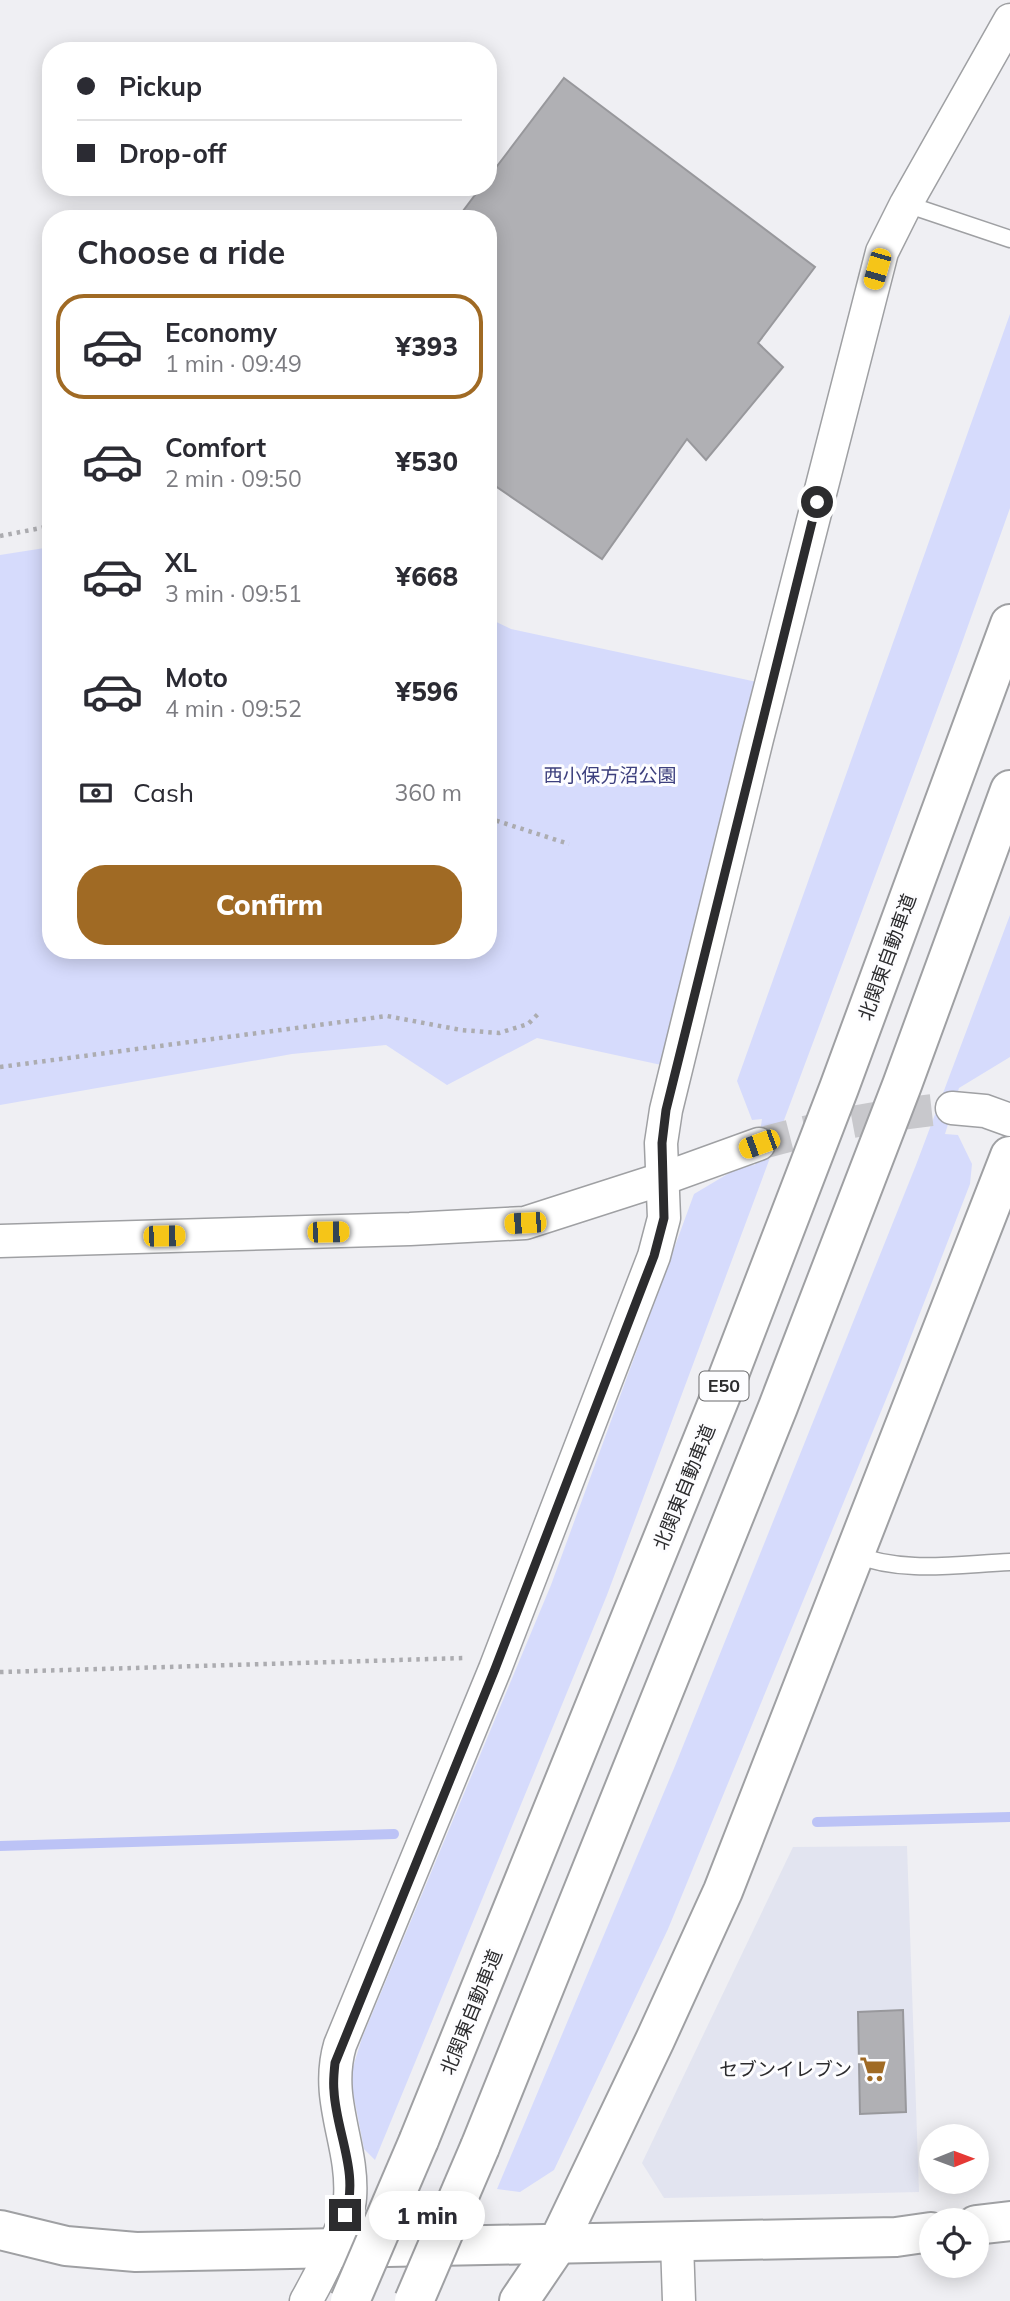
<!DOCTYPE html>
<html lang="en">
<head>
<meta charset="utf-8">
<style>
	body { margin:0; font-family:Mulish,"Noto Sans JP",sans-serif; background:#f7f7f7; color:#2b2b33; height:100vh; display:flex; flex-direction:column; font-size:26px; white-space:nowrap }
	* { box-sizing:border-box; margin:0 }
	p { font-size:23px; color:#7c7c81 }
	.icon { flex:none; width:38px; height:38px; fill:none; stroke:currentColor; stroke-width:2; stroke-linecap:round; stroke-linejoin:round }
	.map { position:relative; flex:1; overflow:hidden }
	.panel { position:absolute; left:42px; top:210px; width:455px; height:749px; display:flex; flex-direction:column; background:#fff; border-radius:28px; box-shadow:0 4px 18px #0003 }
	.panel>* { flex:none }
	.hud { position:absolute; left:42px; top:42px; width:455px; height:154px; border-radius:28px; box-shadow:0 4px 18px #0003; display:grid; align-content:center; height:154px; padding:0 35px; background:#fff }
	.needle { width:46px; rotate:89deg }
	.buttons { position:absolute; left:919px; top:2124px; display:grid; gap:14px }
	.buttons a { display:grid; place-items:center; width:70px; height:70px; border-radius:50%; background:#fff; box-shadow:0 4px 18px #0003; font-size:35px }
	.end { position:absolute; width:32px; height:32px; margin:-16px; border:9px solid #2c2c2e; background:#fff; box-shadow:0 0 0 4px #fff }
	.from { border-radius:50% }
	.bubble { position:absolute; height:49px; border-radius:24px; background:#fff; box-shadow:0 4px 18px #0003; font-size:23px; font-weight:800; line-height:49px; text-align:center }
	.car { position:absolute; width:21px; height:42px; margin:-21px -10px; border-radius:9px; box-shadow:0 0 5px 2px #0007; background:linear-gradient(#f5c518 24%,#345 0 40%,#f5c518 0 76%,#345 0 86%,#f5c518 0) }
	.hud b { display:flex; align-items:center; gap:24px; height:66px; font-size:26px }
	.hud b+b { border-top:2px solid #e1e1e2 }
	.hud i { width:18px; height:18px; background:#2b2b33 }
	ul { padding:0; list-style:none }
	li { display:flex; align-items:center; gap:21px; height:105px; margin:0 14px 10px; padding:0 21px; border:4px solid transparent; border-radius:28px }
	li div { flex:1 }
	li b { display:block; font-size:26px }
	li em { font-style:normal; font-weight:800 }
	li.on { border-color:#a06a24 }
	li>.icon { width:63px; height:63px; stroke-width:1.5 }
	h2 { padding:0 35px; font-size:32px; line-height:84px }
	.pay { display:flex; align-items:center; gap:18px; height:77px; padding:0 35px; font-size:26px }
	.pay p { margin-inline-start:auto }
	.action { display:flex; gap:14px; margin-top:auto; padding:14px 35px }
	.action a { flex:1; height:80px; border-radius:28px; background:#a06a24; color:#fff; font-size:28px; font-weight:800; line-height:80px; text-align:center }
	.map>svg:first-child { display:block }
	.built { fill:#e2e4f0 }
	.green { fill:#d6dbfc }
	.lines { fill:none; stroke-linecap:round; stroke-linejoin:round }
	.stream { stroke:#bcc3f6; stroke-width:10 }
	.building { fill:#b0b0b4; stroke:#98989c; stroke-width:2 }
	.street-tunnel { stroke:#c8c8cc; stroke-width:32; stroke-dasharray:32 16; stroke-linecap:butt }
	.lane-casing { stroke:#9fa0a3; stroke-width:19 }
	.street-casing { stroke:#9fa0a3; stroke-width:35 }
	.secondary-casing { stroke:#9fa0a3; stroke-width:42 }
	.highway-casing { stroke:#9fa0a3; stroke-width:42 }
	.path { stroke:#acacb0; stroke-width:4.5; stroke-dasharray:3.5 5; stroke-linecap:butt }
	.lane { stroke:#fff; stroke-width:16 }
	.street { stroke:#fff; stroke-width:32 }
	.secondary { stroke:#fff; stroke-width:38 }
	.highway { stroke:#fff; stroke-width:38 }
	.highway-bridge-casing { stroke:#9fa0a3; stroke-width:42; stroke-linecap:butt }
	.highway-bridge { stroke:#fff; stroke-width:38 }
	.route { stroke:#2c2c2e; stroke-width:9 }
	.labels { text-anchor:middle; stroke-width:6; stroke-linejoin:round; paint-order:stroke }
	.shield { fill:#fdfdff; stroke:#6b6b6d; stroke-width:2 }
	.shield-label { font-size:18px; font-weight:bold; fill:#2c2c2e }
	.park-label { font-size:19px; fill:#3d407e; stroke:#fdfdff }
	.street-label { font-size:19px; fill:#2c2c2e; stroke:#fdfdff }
	.poi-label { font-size:19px; fill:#2c2c2e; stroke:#fdfdff; text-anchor:end }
</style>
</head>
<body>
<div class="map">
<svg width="1010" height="2301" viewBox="0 0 1010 2301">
	<rect width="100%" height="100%" fill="#efeff3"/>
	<!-- built -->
	<polygon class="built" points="907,1846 919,2192 664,2198 642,2163 793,1847"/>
	<!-- green -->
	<g class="green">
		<polygon points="1010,314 1010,508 959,651 607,1595 375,2160 364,2149 350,2077 362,2038 551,1585 694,1194 741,1166 755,1165 762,1119 752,1120 737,1081"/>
		<polygon points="51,547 51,950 488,950 488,618 511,629 757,682 666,1066 537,1038 447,1085 386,1045 292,1054 0,1105 0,555"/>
		<polygon points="1010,915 1010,1057 959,1088 945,1134 958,1135 972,1164 970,1184 896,1375 668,1929 554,2170 520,2192 497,2189 675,1766 916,1165"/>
	</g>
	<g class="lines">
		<!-- stream -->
		<g class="stream">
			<polyline points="817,1822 1010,1817"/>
			<polyline points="0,1846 394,1834"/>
		</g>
	</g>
	<!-- building -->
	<g class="building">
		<polygon points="564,78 815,267 758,343 783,367 706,460 687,439 602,559 488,481 488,219 457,219 481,187 488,187 488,178"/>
		<polygon points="903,2010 906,2112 860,2114 858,2012"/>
	</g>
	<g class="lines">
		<!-- street-tunnel -->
		<path class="street-tunnel" d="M759,1144C821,1126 888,1114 952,1108"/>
		<defs>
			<g id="lane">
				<polyline points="906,204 1010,239"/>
				<path d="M854,1554C902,1574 959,1564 1010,1562"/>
			</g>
			<g id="street">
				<polyline points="952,1108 985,1111 1010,1120"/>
				<polyline points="0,1241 410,1229 525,1223 665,1178 759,1144"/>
				<polyline points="677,2243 679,2301"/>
				<path d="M306,2301C318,2280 349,2220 350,2198C354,2145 324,2100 340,2045L495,1669L654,1256L664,1218L661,1143L666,1110L757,739L882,252L906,204L1010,20"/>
			</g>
			<g id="secondary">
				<polyline points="976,2225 1010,2221"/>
				<polyline points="0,2230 66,2246 136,2252 896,2237 931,2232"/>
				<polyline points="519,2301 557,2245 655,2040 723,1891 1010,1156"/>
			</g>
			<g id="highway">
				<polyline points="419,2140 723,1390 839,1088 1010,624"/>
				<polyline points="480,2147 778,1407 902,1085 1010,790"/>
			</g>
		</defs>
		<!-- lane casing -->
		<use href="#lane" class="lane-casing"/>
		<!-- street casing -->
		<use href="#street" class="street-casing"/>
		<!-- secondary casing -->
		<use href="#secondary" class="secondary-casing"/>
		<!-- highway casing -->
		<use href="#highway" class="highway-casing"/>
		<!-- path -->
		<g class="path">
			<polyline points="0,536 51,526"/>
			<polyline points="488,818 569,844"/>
			<polyline points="0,1067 387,1016 461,1030 499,1033 528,1024 541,1011"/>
			<polyline points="0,1672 465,1658"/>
		</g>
		<!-- lane -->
		<use href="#lane" class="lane"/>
		<!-- street -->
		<use href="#street" class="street"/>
		<!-- secondary -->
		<use href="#secondary" class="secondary"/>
		<!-- highway -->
		<use href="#highway" class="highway"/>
		<defs>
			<g id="highway-bridge">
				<polyline points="350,2301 419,2140"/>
				<polyline points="414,2301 480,2147"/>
			</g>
		</defs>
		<!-- highway-bridge casing -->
		<use href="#highway-bridge" class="highway-bridge-casing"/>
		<!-- highway-bridge -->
		<use href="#highway-bridge" class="highway-bridge"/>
	</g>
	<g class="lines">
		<!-- route -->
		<path class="route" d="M345,2215C360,2174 336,2132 334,2091C333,2082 334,2072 335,2063L495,1669L654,1256L664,1218L662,1143L666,1110L817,502"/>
	</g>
	<!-- icons -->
	<defs>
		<symbol id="supermarket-bare" viewBox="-9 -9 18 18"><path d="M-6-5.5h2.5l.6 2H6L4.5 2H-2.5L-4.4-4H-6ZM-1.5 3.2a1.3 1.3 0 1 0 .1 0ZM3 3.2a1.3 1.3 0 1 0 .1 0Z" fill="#a06a24" stroke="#fdfdff" stroke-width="2.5" paint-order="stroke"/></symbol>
	</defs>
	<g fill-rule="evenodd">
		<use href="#supermarket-bare" x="854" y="2050" width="38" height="38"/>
	</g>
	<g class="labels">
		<!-- shield labels -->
		<rect class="shield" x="699.5" y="1371.5" width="49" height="29" rx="5"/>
		<g class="shield-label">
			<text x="724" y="1392">E50</text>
		</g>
		<!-- park labels -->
		<g class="park-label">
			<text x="610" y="782">西小保方沼公園</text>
		</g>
		<!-- street labels -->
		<g class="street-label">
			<text transform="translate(887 957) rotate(-70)" y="7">北関東自動車道</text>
			<text transform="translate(684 1487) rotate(-68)" y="7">北関東自動車道</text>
			<text transform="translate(471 2012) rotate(-68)" y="7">北関東自動車道</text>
		</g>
		<!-- poi labels -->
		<g class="poi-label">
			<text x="852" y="2076">セブンイレブン</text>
		</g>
	</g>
</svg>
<div class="buttons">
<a><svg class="needle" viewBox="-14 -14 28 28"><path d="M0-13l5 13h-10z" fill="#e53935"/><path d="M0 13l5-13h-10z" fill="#7c7c81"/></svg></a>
<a><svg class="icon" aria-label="locate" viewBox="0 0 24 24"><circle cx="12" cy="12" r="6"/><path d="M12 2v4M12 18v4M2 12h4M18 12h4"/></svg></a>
</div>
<i class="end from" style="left:817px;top:502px"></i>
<i class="end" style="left:345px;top:2215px"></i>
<div class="bubble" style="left:369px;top:2191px;width:116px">1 min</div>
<i class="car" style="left:877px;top:269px;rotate:196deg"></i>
<i class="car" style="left:759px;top:1144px;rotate:250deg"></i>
<i class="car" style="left:525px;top:1223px;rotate:267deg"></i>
<i class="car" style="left:328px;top:1232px;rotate:89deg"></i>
<i class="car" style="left:164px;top:1236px;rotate:89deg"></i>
<div class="hud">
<b><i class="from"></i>Pickup</b>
<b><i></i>Drop-off</b>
</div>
<section class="panel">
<h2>Choose a ride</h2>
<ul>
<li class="on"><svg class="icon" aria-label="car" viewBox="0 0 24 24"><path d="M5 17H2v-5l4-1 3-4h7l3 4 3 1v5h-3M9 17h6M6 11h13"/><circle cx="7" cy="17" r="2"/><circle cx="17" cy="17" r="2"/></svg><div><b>Economy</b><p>1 min · 09:49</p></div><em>¥393</em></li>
<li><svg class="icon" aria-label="car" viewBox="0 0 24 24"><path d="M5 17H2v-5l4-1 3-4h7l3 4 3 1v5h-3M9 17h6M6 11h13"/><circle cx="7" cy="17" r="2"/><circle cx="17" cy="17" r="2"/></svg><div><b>Comfort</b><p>2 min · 09:50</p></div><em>¥530</em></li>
<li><svg class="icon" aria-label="car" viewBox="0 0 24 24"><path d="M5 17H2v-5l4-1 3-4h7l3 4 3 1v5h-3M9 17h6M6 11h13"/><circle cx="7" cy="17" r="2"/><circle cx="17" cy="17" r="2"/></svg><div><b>XL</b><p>3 min · 09:51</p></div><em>¥668</em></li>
<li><svg class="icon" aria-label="car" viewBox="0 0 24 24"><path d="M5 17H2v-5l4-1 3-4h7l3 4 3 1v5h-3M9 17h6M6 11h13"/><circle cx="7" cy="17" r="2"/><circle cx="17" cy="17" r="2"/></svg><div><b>Moto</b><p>4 min · 09:52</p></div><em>¥596</em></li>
</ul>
<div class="pay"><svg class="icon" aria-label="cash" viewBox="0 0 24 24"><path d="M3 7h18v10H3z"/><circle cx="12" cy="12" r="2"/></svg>Cash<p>360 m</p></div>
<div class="action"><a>Confirm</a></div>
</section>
</div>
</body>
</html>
